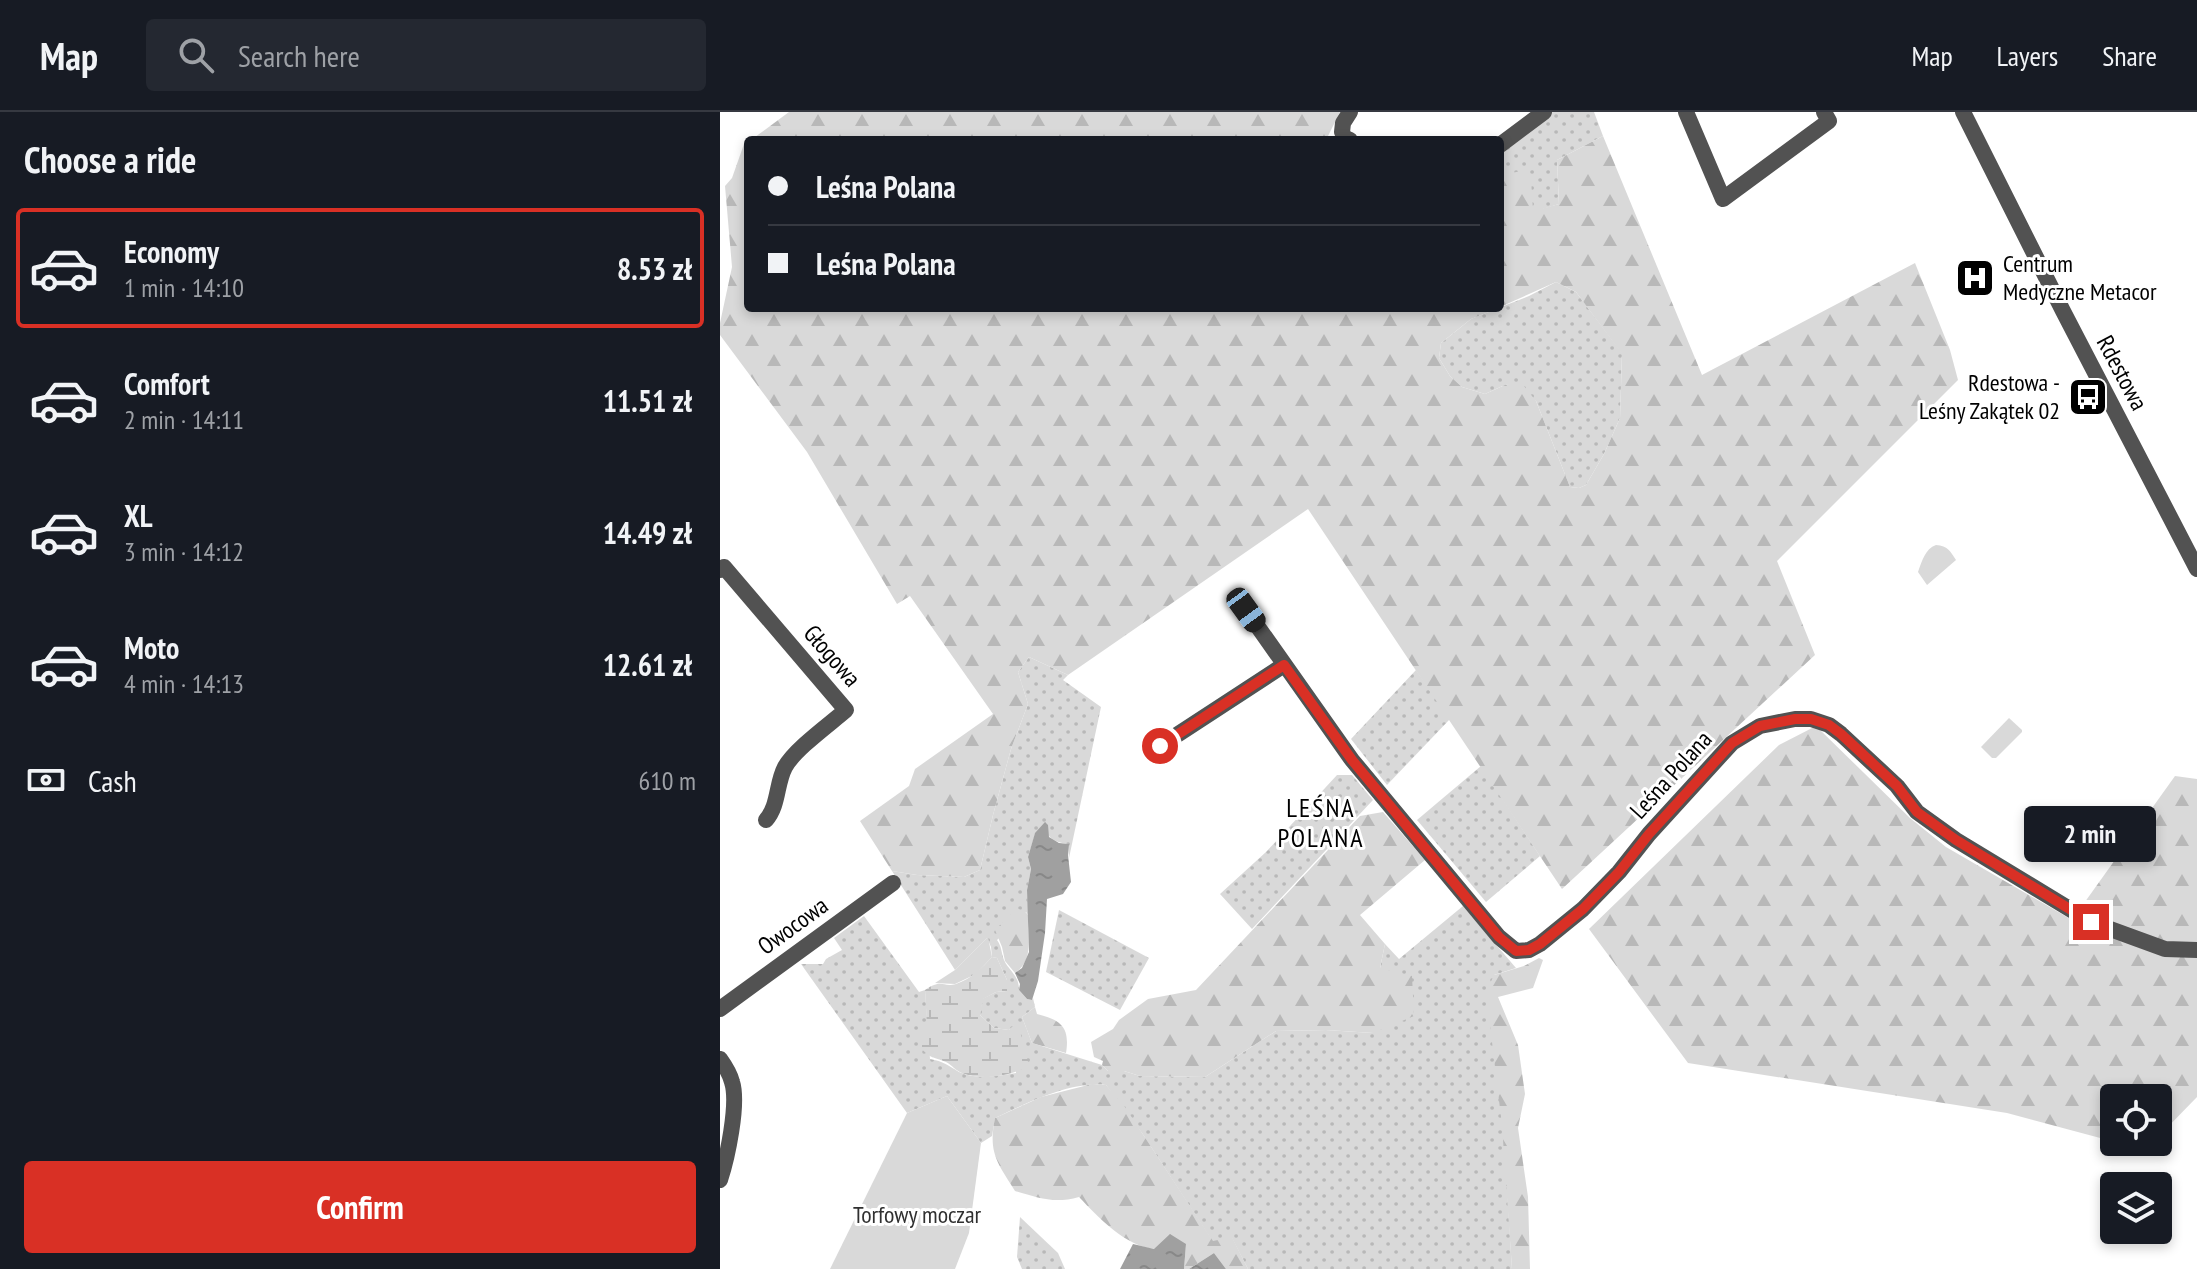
<!DOCTYPE html>
<html lang="en">
<head>
<meta charset="utf-8">
<style>
	body { margin:0; font-family:"PT Sans Narrow",sans-serif; background:#242831; color:#f1f3f6; height:100vh; display:flex; flex-direction:column; font-size:30px; white-space:nowrap }
	* { box-sizing:border-box; margin:0 }
	p { font-size:26px; color:#9ea1a6 }
	.icon { flex:none; width:44px; height:44px; fill:none; stroke:currentColor; stroke-width:2; stroke-linecap:round; stroke-linejoin:round }
	.map { position:relative; flex:1; overflow:hidden }
	.panel { display:flex; flex-direction:column; background:#171b24; width:720px }
	.panel>* { flex:none }
	.hud { position:absolute; left:24px; top:24px; width:760px; height:176px; border-radius:8px; box-shadow:0 4px 12px #0003; display:grid; align-content:center; height:176px; padding:0 24px; background:#171b24 }
	.controls { position:absolute; left:1380px; top:972px; display:grid; gap:16px }
	.controls a { display:grid; place-items:center; width:72px; height:72px; border-radius:8px; background:#171b24; box-shadow:0 4px 12px #0003; font-size:40px }
	.end { position:absolute; width:36px; height:36px; margin:-18px; border:10px solid #d93025; background:#fff; box-shadow:0 0 0 4px #fff }
	.from { border-radius:50% }
	.bubble { position:absolute; height:56px; border-radius:8px; background:#171b24; box-shadow:0 4px 12px #0003; font-size:26px; font-weight:800; line-height:56px; text-align:center }
	.car { position:absolute; width:24px; height:48px; margin:-24px -12px; border-radius:10px; box-shadow:0 0 6px 2px #0007; background:linear-gradient(#222 24%,#8ab4d8 0 40%,#222 0 76%,#8ab4d8 0 86%,#222 0) }
	.hud b { display:flex; align-items:center; gap:28px; height:76px; font-size:30px }
	.hud b+b { border-top:2px solid #363941 }
	.hud i { width:20px; height:20px; background:#f1f3f6 }
	ul { padding:0; list-style:none }
	li { display:flex; align-items:center; gap:24px; height:120px; margin:0 16px 12px; padding:0 8px; border:4px solid transparent; border-radius:8px }
	li div { flex:1 }
	li b { display:block; font-size:30px }
	li em { font-style:normal; font-weight:800 }
	li.selected { border-color:#d93025 }
	li>.icon { width:72px; height:72px; stroke-width:1.5 }
	h2 { padding:0 24px; font-size:36px; line-height:96px }
	.pay { display:flex; align-items:center; gap:20px; height:88px; padding:0 24px; font-size:30px }
	.pay p { margin-inline-start:auto }
	.button { display:flex; gap:16px; margin-top:auto; padding:16px 24px }
	.button a { flex:1; height:92px; border-radius:8px; background:#d93025; color:#fff; font-size:32px; font-weight:800; line-height:92px; text-align:center }
	header { display:flex; align-items:center; gap:48px; box-sizing:border-box; height:112px; padding:0 40px; background:#171b24; border-bottom:2px solid #363941 }
	header strong { font-size:38px }
	nav { display:flex; gap:44px; margin-inline-start:auto; font-size:28px }
	.search { width:560px; height:72px; background:#242831; display:flex; align-items:center; gap:20px; box-sizing:border-box; padding:0 28px; border-radius:8px; color:#9ea1a6; font-size:30px }
	main { display:flex; flex:1; min-height:0 }
	.map>svg:first-child { display:block }
	.grass { fill:url(#grass-dots) }
	.forest { fill:url(#forest-firs) }
	.wetland { fill:url(#wetland-marsh) }
	.green { fill:#d9d9d9 }
	.water { fill:url(#water-ripples) }
	.lines { fill:none; stroke-linecap:round; stroke-linejoin:round }
	.minor { stroke:#525252; stroke-width:16 }
	.route { stroke:#d93025; stroke-width:10 }
	.labels { text-anchor:middle; stroke-width:6; stroke-linejoin:round; paint-order:stroke }
	.poi-label { font-size:24px; fill:#000; stroke:#fff; text-anchor:start }
	.street-label { font-size:24px; fill:#000; stroke:#fff }
	.park-label { font-size:24px; fill:#303030; stroke:#fff }
	.neighbourhood-label { font-size:26px; letter-spacing:2px; fill:#000; stroke:#fff }
</style>
</head>
<body>
<header>
<strong>Map</strong>
<div class="search"><svg class="icon" aria-label="search" viewBox="0 0 24 24"><circle cx="10" cy="10" r="6"/><path d="M15 15l6 6"/></svg>Search here</div>
<nav><a>Map</a><a>Layers</a><a>Share</a></nav>
</header>
<main>
<section class="panel">
<h2>Choose a ride</h2>
<ul>
<li class="selected"><svg class="icon" aria-label="car" viewBox="0 0 24 24"><path d="M5 17H2v-5l4-1 3-4h7l3 4 3 1v5h-3M9 17h6M6 11h13"/><circle cx="7" cy="17" r="2"/><circle cx="17" cy="17" r="2"/></svg><div><b>Economy</b><p>1 min · 14:10</p></div><em>8.53 zł</em></li>
<li><svg class="icon" aria-label="car" viewBox="0 0 24 24"><path d="M5 17H2v-5l4-1 3-4h7l3 4 3 1v5h-3M9 17h6M6 11h13"/><circle cx="7" cy="17" r="2"/><circle cx="17" cy="17" r="2"/></svg><div><b>Comfort</b><p>2 min · 14:11</p></div><em>11.51 zł</em></li>
<li><svg class="icon" aria-label="car" viewBox="0 0 24 24"><path d="M5 17H2v-5l4-1 3-4h7l3 4 3 1v5h-3M9 17h6M6 11h13"/><circle cx="7" cy="17" r="2"/><circle cx="17" cy="17" r="2"/></svg><div><b>XL</b><p>3 min · 14:12</p></div><em>14.49 zł</em></li>
<li><svg class="icon" aria-label="car" viewBox="0 0 24 24"><path d="M5 17H2v-5l4-1 3-4h7l3 4 3 1v5h-3M9 17h6M6 11h13"/><circle cx="7" cy="17" r="2"/><circle cx="17" cy="17" r="2"/></svg><div><b>Moto</b><p>4 min · 14:13</p></div><em>12.61 zł</em></li>
</ul>
<div class="pay"><svg class="icon" aria-label="cash" viewBox="0 0 24 24"><path d="M3 7h18v10H3z"/><circle cx="12" cy="12" r="2"/></svg>Cash<p>610 m</p></div>
<div class="button"><a>Confirm</a></div>
</section>
<div class="map">
<svg width="1477" height="1157" viewBox="0 0 1477 1157">
	<defs>
		<pattern id="grass-dots" width="8" height="8" patternUnits="userSpaceOnUse" patternTransform="scale(2)"><rect width="8" height="8" fill="#d9d9d9"/><path d="M2 2h.1M6 6h.1" fill="none" stroke="#b8b8b8" stroke-width="1.8" stroke-linecap="round"/></pattern>
		<pattern id="forest-firs" width="22" height="20" patternUnits="userSpaceOnUse" patternTransform="scale(2)"><rect width="22" height="20" fill="#d9d9d9"/><path d="M5 1l3.5 6h-7zM16 11l3.5 6h-7z" fill="#b8b8b8"/></pattern>
		<pattern id="wetland-marsh" width="20" height="14" patternUnits="userSpaceOnUse" patternTransform="scale(2)"><rect width="20" height="14" fill="#d9d9d9"/><path d="M1 5h8M5 5V1M11 12h8M15 12V8" fill="none" stroke="#b8b8b8"/></pattern>
		<pattern id="water-ripples" width="26" height="14" patternUnits="userSpaceOnUse" patternTransform="scale(2)"><rect width="26" height="14" fill="#a0a0a0"/><path d="M2 4q2-2 4 0t4 0M15 11q2-2 4 0t4 0" fill="none" stroke="#888"/></pattern>
	</defs>
	<rect width="100%" height="100%" fill="#fff"/>
	<!-- grass -->
	<g class="grass">
		<polygon points="830,0 874,0 883,24 837,48 839,92 813,100 780,55 780,38"/>
		<polygon points="836,170 856,180 902,241 900,306 884,342 866,373 859,376 850,375 816,289 787,272 765,282 742,275 730,264 719,246 721,231 751,207 809,184"/>
		<path d="M309,545L348,563L343,568L381,595L349,746L348,732C341,731 331,729 327,721L318,719L315,722L308,745L311,757L307,778L309,804L306,800L277,828C282,835 281,840 284,848C289,859 299,863 299,878L307,887L312,888L313,886L315,895L302,905L312,931L382,953L388,959H404L420,964L485,965L556,919L606,918L653,921L660,856L665,832L679,847L743,794L796,856L774,863L792,1157H528L512,1126L493,1130L422,1021L386,973C350,969 307,991 275,1006L272,1024L261,1031L227,984L187,1001L81,852H103L106,847L122,838L114,826L144,804L199,880L205,878L210,947C223,949 229,954 239,960C256,968 279,964 296,961V912L289,918L274,916L260,903L262,887L276,880L287,879V868L277,846L272,845L271,835L267,826L235,858L172,759L197,763L244,765L260,758L273,703L291,637L308,592L298,560Z"/>
		<polygon points="696,558 730,607 667,673 631,627"/>
		<polygon points="761,654 820,744 766,790 697,708"/>
		<polygon points="617,663 632,663 653,688 532,817 500,782 546,740"/>
		<polygon points="339,798 429,846 400,898 326,860"/>
		<polygon points="300,1105 338,1141 345,1157 302,1157 297,1145"/>
	</g>
	<!-- forest -->
	<g class="forest">
		<polygon points="69,0 620,0 606,28 31,28"/>
		<polygon points="883,24 982,263 1195,151 1230,238 1238,268 1057,449 1095,543 842,777 588,397 348,563 309,545 298,560 308,592 291,637 273,703 260,758 244,765 197,763 172,759 140,709 189,674 195,657 273,602 190,484 177,492 87,340 0,223 0,211 12,155 5,74 12,66 24,32 28,30 28,196 779,196 751,207 721,231 719,246 730,264 742,275 765,282 787,272 804,274 816,289 850,375 859,376 866,373 884,342 900,306 902,242 856,180 836,170 780,195 780,55 787,62 801,59 811,67 813,99 839,92 837,48"/>
		<polygon points="1096,614 1190,706 1226,735 1352,808 1455,664 1477,667 1477,985 1438,1025 1438,986 1394,986 1394,1030 1433,1030 1425,1038 1287,1001 968,951 869,817 1059,633"/>
		<polygon points="663,700 705,748 640,803 665,832 660,856 692,864 694,904 653,921 606,918 556,919 485,965 420,964 404,959 388,959 382,953 383,949 374,945 371,930 393,917 399,908 428,887 476,878 640,704"/>
		<path d="M297,796C300,798 306,799 308,803C309,804 308,815 308,817C309,834 311,850 295,861L285,849L282,835L275,818Z"/>
		<polygon points="268,825 272,845 256,862 235,872 215,871 235,858"/>
		<polygon points="819,846 823,848 813,876 778,885 798,933 805,982 798,1016 808,1085 810,1157 792,1157 782,1013 766,880 774,863 804,854"/>
		<path d="M315,895L317,902C342,908 350,916 346,941L312,931L302,905Z"/>
		<path d="M372,972L386,973L405,995L493,1129L512,1125L528,1157H506L494,1141L469,1157H464L466,1132C456,1133 445,1137 435,1137C406,1135 378,1105 359,1085C334,1092 319,1086 295,1079C277,1050 268,1041 275,1006L321,985Z"/>
	</g>
	<!-- wetland -->
	<path class="wetland" d="M272,845L277,846L287,868V879L276,880L263,887L260,903L274,916L289,918L296,911L300,919L309,954C291,964 261,969 242,961C236,959 232,953 226,950C212,944 212,948 200,935L201,921L207,913L205,878C223,866 222,876 236,872C251,867 262,856 272,845Z"/>
	<!-- green -->
	<g class="green">
		<path d="M1216,433C1228,434 1230,439 1236,448L1207,473L1198,460C1202,449 1205,437 1216,433Z"/>
		<polygon points="1289,606 1302,618 1302,620 1276,646 1272,646 1261,635"/>
		<polygon points="227,984 261,1031 249,1121 235,1157 110,1157 187,1001"/>
	</g>
	<!-- water -->
	<g class="water">
		<polygon points="325,710 328,713 329,725 339,731 349,732 348,743 351,770 343,782 327,787 325,821 318,869 312,888 307,887 299,878 300,872 295,861 302,856 309,840 307,778 311,757 308,745 315,721"/>
		<polygon points="450,1122 466,1132 464,1157 400,1157 413,1132 434,1137"/>
		<polygon points="494,1141 506,1157 469,1157"/>
	</g>
	<g class="lines">
		<!-- minor -->
		<g class="minor">
			<polyline points="966,0 1003,87 1109,9 1104,0"/>
			<polyline points="1243,0 1343,199 1477,457"/>
			<polyline points="630,28 625,26 622,20 623,11 630,0"/>
			<polyline points="780,33 824,0"/>
			<path d="M0,458L4,455L126,598C110,612 75,637 65,655C56,672 59,693 46,708"/>
			<polyline points="526,498 632,648 779,825 796,839 809,838 820,832 863,797 899,760 929,722 1012,631 1040,614 1075,607 1091,607 1109,613 1121,622 1177,674 1197,700 1236,728 1371,810 1445,837 1477,838"/>
			<polyline points="440,634 564,553"/>
			<polyline points="0,897 173,771"/>
			<path d="M0,947C5,954 10,962 12,970C19,992 7,1047 0,1068"/>
		</g>
	</g>
	<g class="lines">
		<!-- route -->
		<polyline class="route" points="440,634 564,553 632,648 779,825 796,839 809,838 820,832 863,797 899,760 929,722 1012,631 1040,614 1075,607 1091,607 1109,613 1121,622 1177,674 1197,700 1236,728 1371,810"/>
	</g>
	<!-- icons -->
	<defs>
		<symbol id="hospital-square" viewBox="-11 -11 22 22"><rect x="-9" y="-9" width="18" height="18" rx="4" fill="#000" stroke="#fff"/><path d="M-5-5h3v3.5h4V-5h3V5h-3V1.5h-4V5h-3Z" fill="#fff"/></symbol>
		<symbol id="bus-square" viewBox="-11 -11 22 22"><rect x="-9" y="-9" width="18" height="18" rx="4" fill="#000" stroke="#fff"/><path d="M-5-6H5V4H4V6H2V4H-2V6H-4V4H-5ZM-3.5-4V0h7V-4ZM-3.5 1.2v1.5H-2V1.2ZM2 1.2v1.5H3.5V1.2Z" fill="#fff"/></symbol>
	</defs>
	<g fill-rule="evenodd">
		<use href="#hospital-square" x="1233" y="144" width="44" height="44"/>
		<use href="#bus-square" x="1346" y="263" width="44" height="44"/>
	</g>
	<g class="labels">
		<!-- poi labels -->
		<g class="poi-label">
			<text x="1283" y="160">Centrum<tspan x="1283" dy="28">Medyczne Metacor</tspan></text>
			<text x="1340" y="279" text-anchor="end">Rdestowa -<tspan x="1340" dy="28">Leśny Zakątek 02</tspan></text>
		</g>
		<!-- street labels -->
		<g class="street-label">
			<text transform="translate(1402 261) rotate(62)" y="8">Rdestowa</text>
			<text transform="translate(112 544) rotate(49)" y="8">Głogowa</text>
			<text transform="translate(951 663) rotate(-48)" y="8">Leśna Polana</text>
			<text transform="translate(73 814) rotate(-36)" y="8">Owocowa</text>
		</g>
		<!-- park labels -->
		<g class="park-label">
			<text x="197" y="1111">Torfowy moczar</text>
		</g>
		<!-- neighbourhood labels -->
		<g class="neighbourhood-label">
			<text x="601" y="705">LEŚNA<tspan x="601" dy="30">POLANA</tspan></text>
		</g>
	</g>
</svg>
<div class="controls">
<a><svg class="icon" aria-label="locate" viewBox="0 0 24 24"><circle cx="12" cy="12" r="6"/><path d="M12 2v4M12 18v4M2 12h4M18 12h4"/></svg></a>
<a><svg class="icon" aria-label="layers" viewBox="0 0 24 24"><path d="M12 4l9 5-9 5-9-5zM3 14l9 5 9-5"/></svg></a>
</div>
<i class="end from" style="left:440px;top:634px"></i>
<i class="end" style="left:1371px;top:810px"></i>
<div class="bubble" style="left:1304px;top:694px;width:132px">2 min</div>
<i class="car" style="left:526px;top:498px;rotate:144deg"></i>
<div class="hud">
<b><i class="from"></i>Leśna Polana</b>
<b><i></i>Leśna Polana</b>
</div>
</div>
</main>
</body>
</html>
